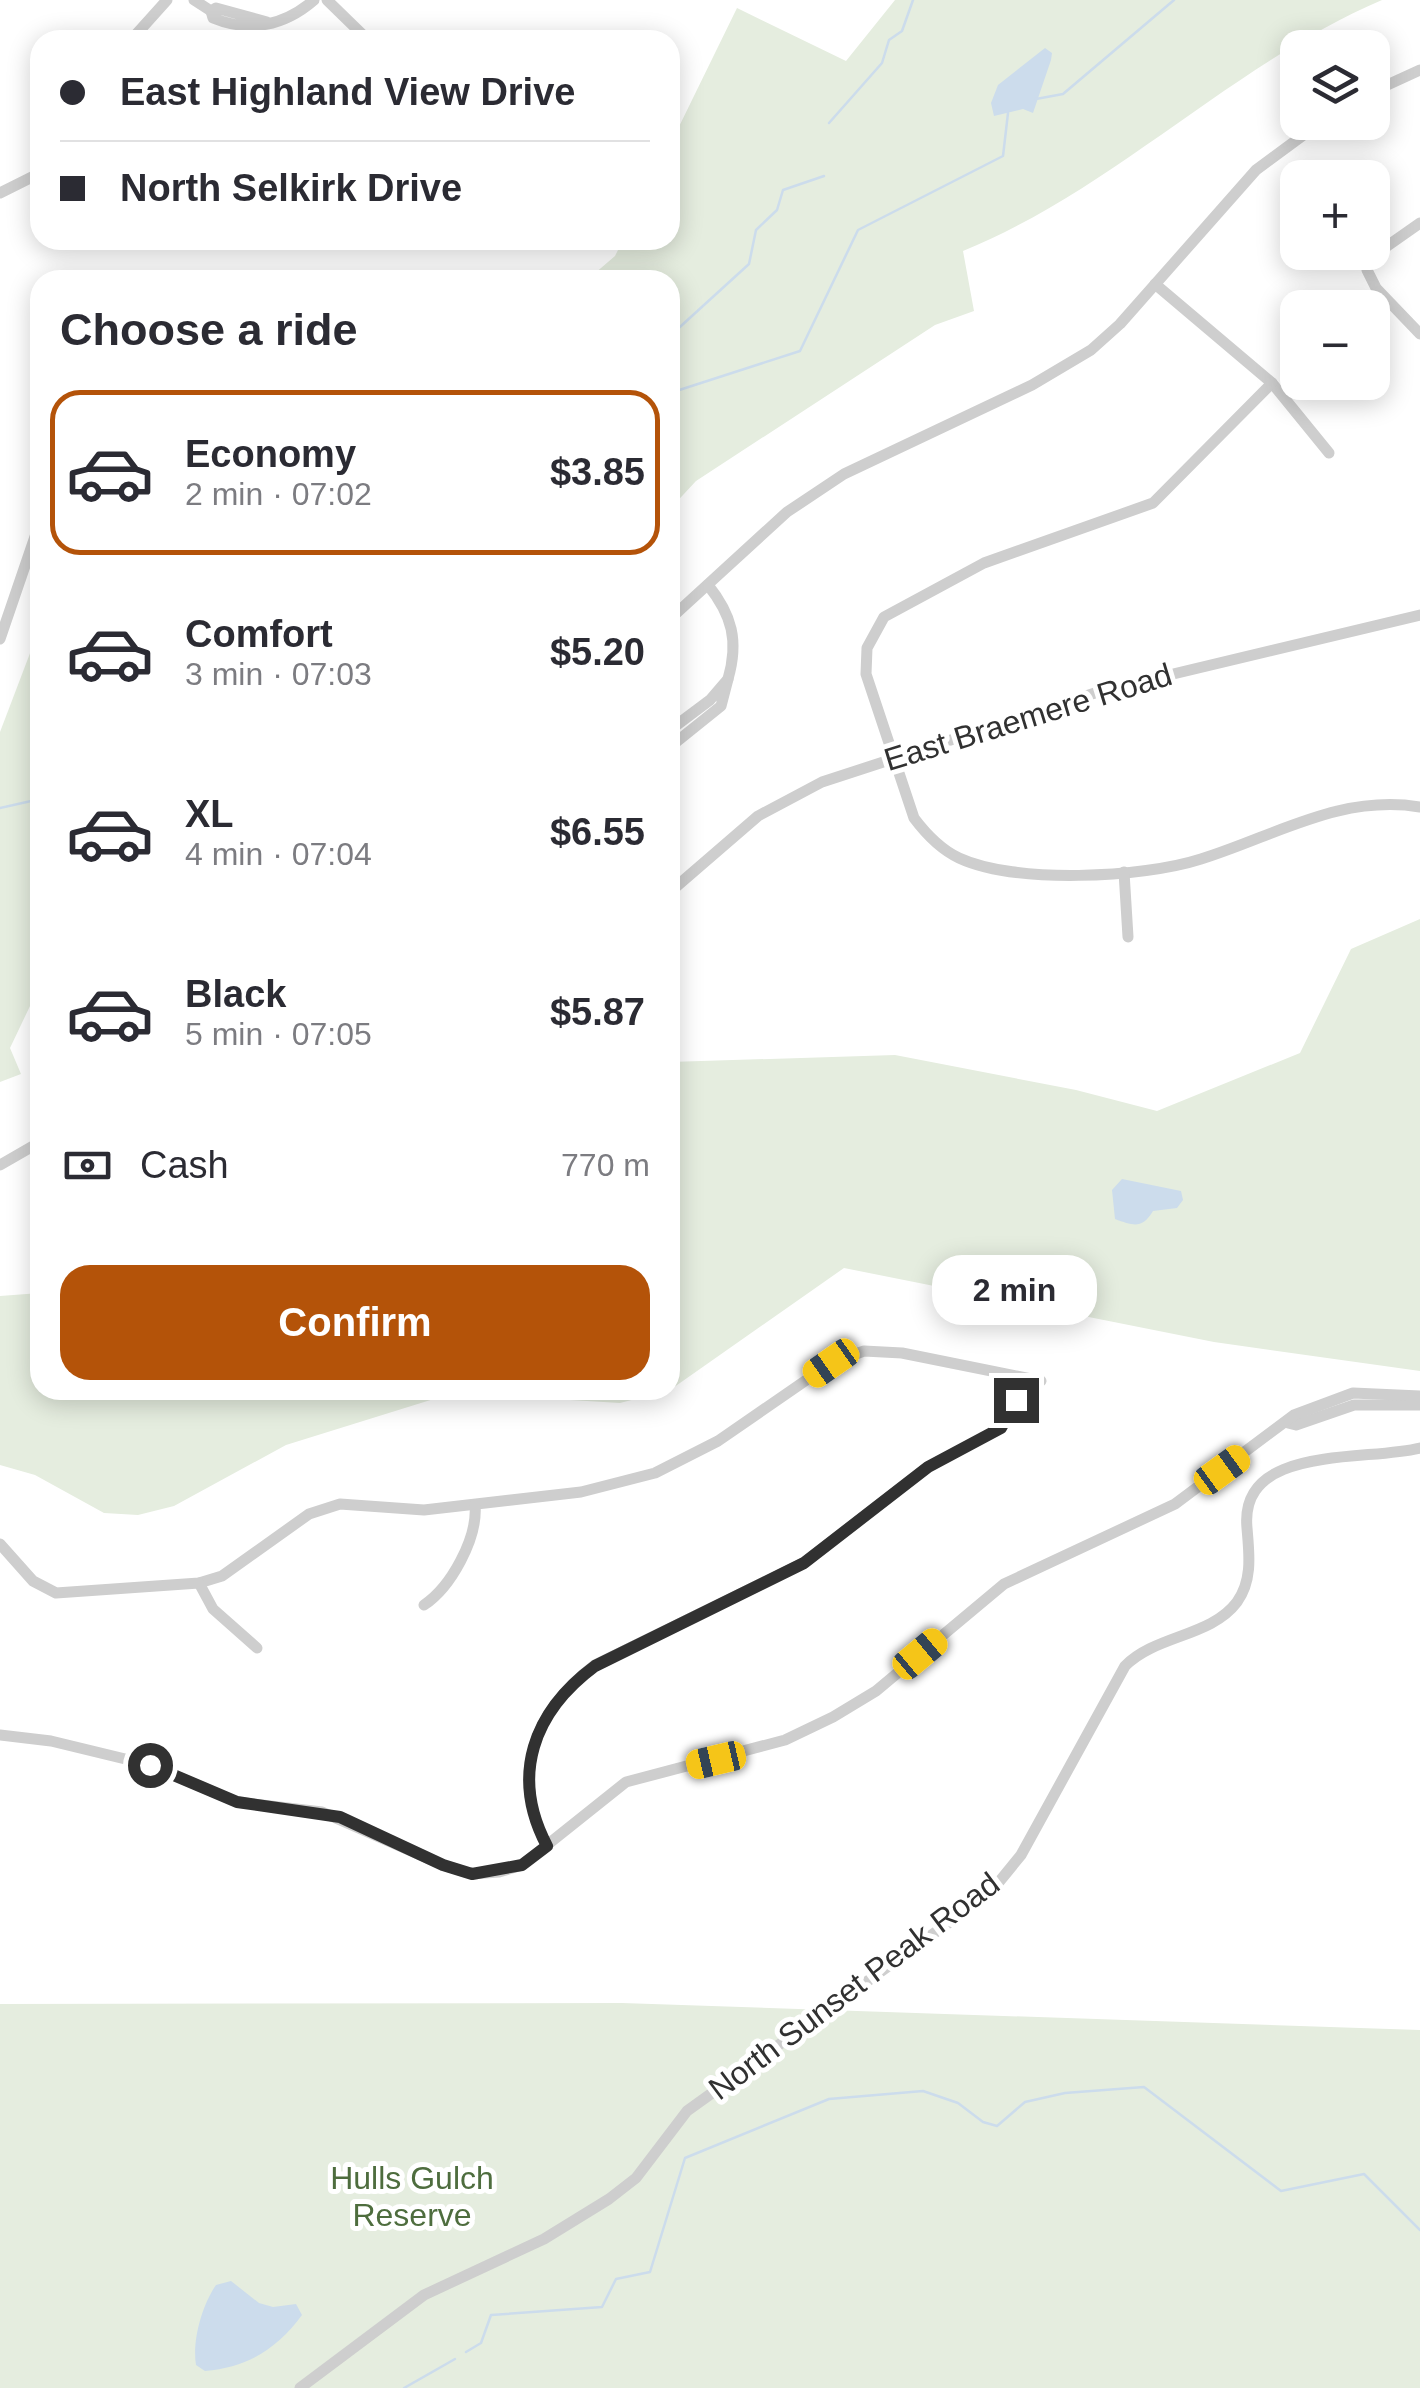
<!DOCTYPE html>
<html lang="en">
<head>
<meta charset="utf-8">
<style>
	body { margin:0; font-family:Helvetica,sans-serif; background:#f7f7f7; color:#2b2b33; height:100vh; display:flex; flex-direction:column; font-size:38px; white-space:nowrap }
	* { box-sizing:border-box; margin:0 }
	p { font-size:32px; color:#7c7c81 }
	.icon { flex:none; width:55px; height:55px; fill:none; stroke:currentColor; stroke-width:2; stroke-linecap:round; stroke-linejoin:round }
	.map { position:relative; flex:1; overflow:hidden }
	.drawer { position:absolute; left:30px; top:270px; width:650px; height:1130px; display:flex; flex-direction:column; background:#fff; border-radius:30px; box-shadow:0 5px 25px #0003 }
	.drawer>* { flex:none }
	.hud { position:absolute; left:30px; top:30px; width:650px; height:220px; border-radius:30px; box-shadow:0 5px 25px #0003; display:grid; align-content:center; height:220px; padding:0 30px; background:#fff }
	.tools { position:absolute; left:1280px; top:30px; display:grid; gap:20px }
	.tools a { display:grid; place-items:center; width:110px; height:110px; border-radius:20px; background:#fff; box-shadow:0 5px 25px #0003; font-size:50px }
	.end { position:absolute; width:45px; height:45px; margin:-22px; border:12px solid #313131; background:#fff; box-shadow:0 0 0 5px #fff }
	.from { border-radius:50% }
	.bubble { position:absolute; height:70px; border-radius:30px; background:#fff; box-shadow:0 5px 25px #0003; font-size:32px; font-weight:600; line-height:70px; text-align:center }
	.car { position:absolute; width:30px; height:60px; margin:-30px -15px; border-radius:12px; box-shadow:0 0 8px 2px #0007; background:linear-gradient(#f5c518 24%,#345 0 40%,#f5c518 0 76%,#345 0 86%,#f5c518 0) }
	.hud b { display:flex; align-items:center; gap:35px; height:95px; font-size:38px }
	.hud b+b { border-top:2px solid #e1e1e2 }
	.hud i { width:25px; height:25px; background:#2b2b33 }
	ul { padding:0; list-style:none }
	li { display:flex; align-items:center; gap:30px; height:165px; margin:0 20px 15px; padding:0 10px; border:5px solid transparent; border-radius:30px }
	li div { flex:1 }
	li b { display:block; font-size:38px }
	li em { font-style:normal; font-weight:600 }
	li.on { border-color:#b45309 }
	li>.icon { width:90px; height:90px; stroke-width:1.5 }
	h2 { padding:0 30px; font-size:45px; line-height:120px }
	.pay { display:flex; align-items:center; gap:25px; height:110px; padding:0 30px; font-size:38px }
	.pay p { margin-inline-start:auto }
	.primary-button { display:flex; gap:20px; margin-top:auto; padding:20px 30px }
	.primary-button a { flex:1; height:115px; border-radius:30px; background:#b45309; color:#fff; font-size:40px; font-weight:600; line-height:115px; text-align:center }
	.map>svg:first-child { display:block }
	.green { fill:#e5eddf }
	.water { fill:#ccdcec }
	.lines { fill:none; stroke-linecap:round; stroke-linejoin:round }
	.stream { stroke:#ccdcec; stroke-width:2.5 }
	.minor { stroke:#cecece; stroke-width:11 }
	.route { stroke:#313131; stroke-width:12 }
	.labels { text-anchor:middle; stroke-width:10; stroke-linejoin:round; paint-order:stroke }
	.street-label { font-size:32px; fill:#313131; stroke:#fff }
	.park-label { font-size:32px; fill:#4e6d3e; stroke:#fff }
</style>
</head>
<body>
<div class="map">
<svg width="1420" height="2388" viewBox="0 0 1420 2388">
	<rect width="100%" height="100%" fill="#fff"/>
	<!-- green -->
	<g class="green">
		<path d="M895,0H1382C1232,64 1115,189 963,251L974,311L935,325L696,481L670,509V280H587L615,256L623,240H670V145L737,8L846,61Z"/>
		<polygon points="40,627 40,985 10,1048 21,1074 0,1082 0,732"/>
		<polygon points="1420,919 1420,1371 1214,1342 844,1268 670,1390 670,1062 895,1055 1076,1090 1157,1111 1300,1053 1351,949"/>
		<polygon points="40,1293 40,1390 670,1390 620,1403 453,1393 286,1445 174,1506 138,1515 104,1513 35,1475 0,1465 0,1296"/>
		<polygon points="622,2003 1420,2030 1420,2388 0,2388 0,2004"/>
	</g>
	<!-- water -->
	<g class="water">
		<polygon points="1045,48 1052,53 1051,60 1033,113 1023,109 994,116 991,103 998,85"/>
		<path d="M1122,1179L1181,1191L1183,1200L1177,1208L1153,1211C1142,1229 1134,1226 1115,1219L1112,1190Z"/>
		<path d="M231,2281L259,2303L273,2307L296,2304L302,2315C277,2349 248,2367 205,2371L196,2365C192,2341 202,2305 216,2285Z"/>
	</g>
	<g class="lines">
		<!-- stream -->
		<g class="stream">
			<polyline points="1036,99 1063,94 1174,0"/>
			<polyline points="829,123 882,63 889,40 902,31 913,0"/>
			<polyline points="670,336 749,264 756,230 777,210 783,190 824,176"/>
			<polyline points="670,393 800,351 858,230 1003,156 1008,113"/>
			<polyline points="0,808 40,799"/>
			<polyline points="466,2352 481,2343 491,2315 602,2307 616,2279 650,2272 685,2158 829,2099 923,2091 958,2103 983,2122 997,2126 1025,2102 1065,2093 1144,2087 1281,2191 1364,2174 1420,2230"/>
			<polyline points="404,2388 455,2359"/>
		</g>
		<!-- minor -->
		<g class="minor">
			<polyline points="194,0 211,11"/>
			<polyline points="327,0 368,40"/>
			<path d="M267,22L216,8L211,11L213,18C249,33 284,26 314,0"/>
			<polyline points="132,39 167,0"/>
			<polyline points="1372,92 1420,70"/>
			<polyline points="0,193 40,173"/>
			<polyline points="1420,223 1373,256 1367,270 1376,288 1420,334"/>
			<polyline points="1155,284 1272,383 1329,453"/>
			<path d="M1272,383L1153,503L984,563L884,617L867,648L866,674L914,818C926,834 940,849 959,858C1015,884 1142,878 1201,859C1275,836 1340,794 1420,807"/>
			<path d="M708,585C732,615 739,641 728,679"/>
			<polyline points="670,619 787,512 844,474 1032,385 1091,350 1120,324 1256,170 1321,122"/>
			<polyline points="0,639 40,522"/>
			<polyline points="670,730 710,700 728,679 721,706 670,747"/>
			<polyline points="1124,872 1128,937"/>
			<polyline points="670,892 758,816 822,782 1098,692 1420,615"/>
			<polyline points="0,1165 40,1142"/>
			<polyline points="1288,1423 1296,1425 1354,1405 1420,1405"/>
			<polyline points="0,1544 33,1581 56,1593 199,1583 222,1576 309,1514 340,1504 424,1510 581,1492 655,1473 718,1441 831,1363 864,1351 902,1353 1041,1381"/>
			<polyline points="199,1583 213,1609 257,1648"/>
			<path d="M424,1605C451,1587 478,1538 475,1505"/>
			<polyline points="0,1735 51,1741 150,1765 237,1802 322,1812 443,1865 472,1874 499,1872 522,1865 626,1782 785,1740 833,1717 876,1691 1004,1584 1175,1504 1294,1415 1353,1393 1420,1396"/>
			<path d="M547,1846C510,1776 533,1712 595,1665L803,1563L928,1467L1001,1428L1014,1408L1019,1377"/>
			<path d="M300,2388L424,2295L544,2239L609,2199L636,2178L687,2111L990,1893L1021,1855L1125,1666C1155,1635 1211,1637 1237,1602C1253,1580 1249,1553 1247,1528C1239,1444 1364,1462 1420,1448"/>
		</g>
	</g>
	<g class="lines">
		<!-- route -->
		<path class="route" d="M150,1765L237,1802L340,1817L443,1865L472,1874L522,1865L547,1846C510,1776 533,1712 595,1666L804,1563L928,1467L1001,1428L1016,1400"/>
	</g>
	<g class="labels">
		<!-- street labels -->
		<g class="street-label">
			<text transform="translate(1028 717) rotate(-17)" y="11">East Braemere Road</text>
			<text transform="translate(854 1986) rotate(-37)" y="11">North Sunset Peak Road</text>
		</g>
		<!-- park labels -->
		<g class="park-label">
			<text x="412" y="2189">Hulls Gulch<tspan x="412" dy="37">Reserve</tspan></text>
		</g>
	</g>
</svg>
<div class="tools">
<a><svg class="icon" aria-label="layers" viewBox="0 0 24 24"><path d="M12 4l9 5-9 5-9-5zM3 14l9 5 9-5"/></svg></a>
<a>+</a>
<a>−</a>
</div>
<i class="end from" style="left:150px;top:1765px"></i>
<i class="end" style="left:1016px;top:1400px"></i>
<div class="bubble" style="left:932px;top:1255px;width:165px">2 min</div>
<i class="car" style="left:831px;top:1363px;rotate:235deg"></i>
<i class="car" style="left:1222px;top:1470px;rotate:54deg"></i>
<i class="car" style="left:920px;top:1654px;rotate:50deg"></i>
<i class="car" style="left:716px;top:1760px;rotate:257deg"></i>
<div class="hud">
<b><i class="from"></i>East Highland View Drive</b>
<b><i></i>North Selkirk Drive</b>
</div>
<section class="drawer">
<h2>Choose a ride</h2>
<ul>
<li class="on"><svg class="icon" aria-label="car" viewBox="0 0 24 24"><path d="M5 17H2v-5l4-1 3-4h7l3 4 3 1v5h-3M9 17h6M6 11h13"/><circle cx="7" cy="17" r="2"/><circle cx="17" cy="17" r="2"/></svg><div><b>Economy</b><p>2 min · 07:02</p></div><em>$3.85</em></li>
<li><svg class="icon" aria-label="car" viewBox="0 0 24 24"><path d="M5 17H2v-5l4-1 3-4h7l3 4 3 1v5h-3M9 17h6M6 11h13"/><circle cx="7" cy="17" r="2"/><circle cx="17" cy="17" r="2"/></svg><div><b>Comfort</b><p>3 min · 07:03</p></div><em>$5.20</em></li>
<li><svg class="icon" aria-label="car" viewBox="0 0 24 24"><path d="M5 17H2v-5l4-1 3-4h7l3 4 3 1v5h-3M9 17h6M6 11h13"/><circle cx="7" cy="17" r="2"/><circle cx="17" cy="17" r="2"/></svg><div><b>XL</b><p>4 min · 07:04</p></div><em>$6.55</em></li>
<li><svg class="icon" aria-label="car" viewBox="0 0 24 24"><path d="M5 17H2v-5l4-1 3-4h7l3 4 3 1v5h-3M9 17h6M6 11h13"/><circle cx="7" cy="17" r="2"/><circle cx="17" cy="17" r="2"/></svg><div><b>Black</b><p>5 min · 07:05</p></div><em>$5.87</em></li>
</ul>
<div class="pay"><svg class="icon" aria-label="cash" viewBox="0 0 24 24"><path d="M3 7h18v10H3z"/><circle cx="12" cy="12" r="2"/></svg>Cash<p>770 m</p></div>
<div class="primary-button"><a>Confirm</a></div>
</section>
</div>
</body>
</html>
